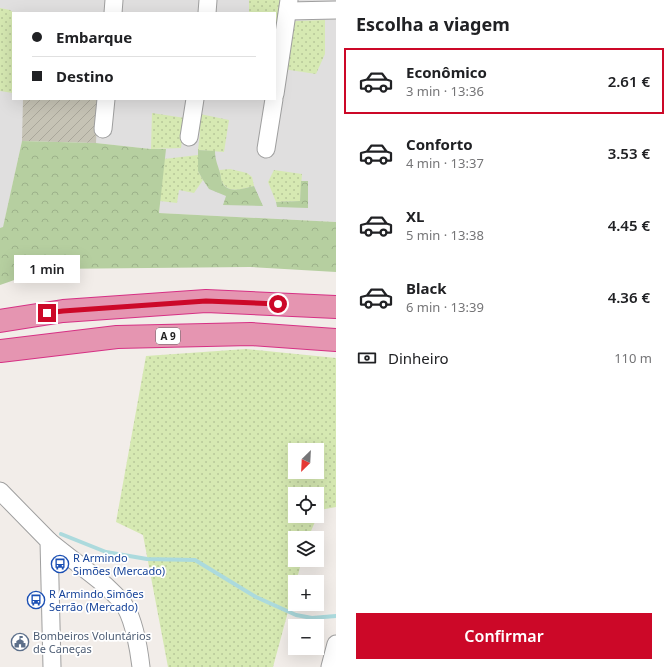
<!DOCTYPE html>
<html lang="pt">
<head>
<meta charset="utf-8">
<style>
	body { margin:0; font-family:"Noto Sans",sans-serif; background:#f6f6f6; color:#202124; height:100vh; display:flex; flex-direction:column; font-size:15px; white-space:nowrap }
	* { box-sizing:border-box; margin:0 }
	p { font-size:13px; color:#757577 }
	.icon { flex:none; width:22px; height:22px; fill:none; stroke:currentColor; stroke-width:2; stroke-linecap:round; stroke-linejoin:round }
	.map { position:relative; flex:1; overflow:hidden }
	.sheet { display:flex; flex-direction:column; background:#fff; width:336px }
	.sheet>* { flex:none }
	.hud { position:absolute; left:12px; top:12px; width:264px; height:88px; border-radius:0px; box-shadow:0 4px 16px #0002; display:grid; align-content:center; height:88px; padding:0 20px; background:#fff }
	.needle { width:26px; rotate:204deg }
	.fabs { position:absolute; left:288px; top:443px; display:grid; gap:8px }
	.fabs a { display:grid; place-items:center; width:36px; height:36px; border-radius:0px; background:#fff; box-shadow:0 4px 16px #0002; font-size:20px }
	.end { position:absolute; width:18px; height:18px; margin:-9px; border:5px solid #cc0828; background:#fff; box-shadow:0 0 0 2px #fff }
	.from { border-radius:50% }
	.bubble { position:absolute; height:28px; border-radius:0px; background:#fff; box-shadow:0 4px 16px #0002; font-size:13px; font-weight:600; line-height:28px; text-align:center }
	.hud b { display:flex; align-items:center; gap:14px; height:38px; font-size:15px }
	.hud b+b { border-top:1px solid #e0e0e0 }
	.hud i { width:10px; height:10px; background:#202124 }
	ul { padding:0; list-style:none }
	li { display:flex; align-items:center; gap:12px; height:66px; margin:0 8px 6px; padding:0 12px; border:2px solid transparent; border-radius:0px }
	li div { flex:1 }
	li b { display:block; font-size:15px }
	li em { font-style:normal; font-weight:600 }
	li.selected { border-color:#cc0828 }
	li>.icon { width:36px; height:36px; stroke-width:1.5 }
	h2 { padding:0 20px; font-size:18px; line-height:48px }
	.pay { display:flex; align-items:center; gap:10px; height:44px; padding:0 20px; font-size:15px }
	.pay p { margin-inline-start:auto }
	.action { display:flex; gap:8px; margin-top:auto; padding:8px 20px }
	.action a { flex:1; height:46px; border-radius:0px; background:#cc0828; color:#fff; font-size:16px; font-weight:600; line-height:46px; text-align:center }
	main { display:flex; flex:1; min-height:0 }
	.map>svg:first-child { display:block }
	.residential { fill:#e0dfdf; fill-rule:evenodd }
	.construction { fill:url(#construction-furrows) }
	.grass { fill:url(#grass-dots); fill-rule:evenodd }
	.forest { fill:url(#forest-crowns) }
	.lines { fill:none; stroke-linecap:round; stroke-linejoin:round }
	.stream { stroke:#acdadd; stroke-width:4 }
	.minor-casing { stroke:#9f9f9f; stroke-width:19 }
	.highway-casing { stroke:#d63084; stroke-width:24 }
	.minor { stroke:#fff; stroke-width:17 }
	.highway { stroke:#e595b1; stroke-width:22 }
	.route { stroke:#cc0828; stroke-width:5 }
	.labels { text-anchor:middle; stroke-width:3.5; stroke-linejoin:round; paint-order:stroke }
	.shield { fill:#fff; stroke:#646464; stroke-width:1 }
	.shield-label { font-size:10px; font-weight:bold; fill:#222 }
	.transit-label { font-size:11px; fill:#164399; stroke:#fff; text-anchor:start }
	.service-label { font-size:11px; fill:#4e5e75; stroke:#fff; text-anchor:start }
</style>
</head>
<body>
<main>
<div class="map">
<svg width="336" height="667" viewBox="0 0 336 667">
	<defs>
		<pattern id="construction-furrows" width="10" height="10" patternUnits="userSpaceOnUse"><rect width="10" height="10" fill="#c6c3b5"/><path d="M-1 1l2-2M0 10L10 0M9 11l2-2" fill="none" stroke="#aaa79b"/></pattern>
		<pattern id="grass-dots" width="8" height="8" patternUnits="userSpaceOnUse"><rect width="8" height="8" fill="#d6e9b2"/><path d="M2 2h.1M6 6h.1" fill="none" stroke="#b7c899" stroke-width="1.8" stroke-linecap="round"/></pattern>
		<pattern id="forest-crowns" width="20" height="18" patternUnits="userSpaceOnUse"><rect width="20" height="18" fill="#b6cfa0"/><path d="M2 6a3 3 0 1 1 6 0M12 15a3 3 0 1 1 6 0" fill="none" stroke="#9cb18a"/></pattern>
	</defs>
	<rect width="100%" height="100%" fill="#f2ede9"/>
	<!-- residential -->
	<path class="residential" d="M0,0H336V222L159,213L165,149H151L96,143L22,141L3,228H0ZM13,13H275V99H13Z"/>
	<!-- construction -->
	<polygon class="construction" points="23,99 98,99 96,143 22,141"/>
	<!-- grass -->
	<g class="grass">
		<polygon points="249,0 280,0 275,48 275,13 249,13"/>
		<polygon points="0,8 10,10 14,13 13,93 0,91"/>
		<polygon points="325,20 325,54 316,74 283,69 292,23 296,21"/>
		<polygon points="152,113 185,118 181,148 151,149"/>
		<polygon points="200,114 229,120 224,152 198,150 200,133 198,128"/>
		<polygon points="198,155 198,171 203,180 194,193 179,190 177,203 160,201 164,159"/>
		<path d="M230,169L247,173L252,177L254,186C244,188 229,195 222,182C220,179 221,174 219,170Z"/>
		<polygon points="274,170 302,174 300,201 276,202 268,182"/>
		<path d="M246,349L336,358V507L320,510L308,538H295V560H302L273,667H168L143,535L116,522L146,356ZM295,450H317V472H295ZM295,494H317V516H295Z"/>
	</g>
	<!-- forest -->
	<g class="forest">
		<polygon points="22,141 96,143 151,149 166,149 159,213 336,222 336,272 250,267 46,269 0,285 0,228 3,227"/>
		<path d="M198,150L215,151C215,160 218,165 220,173C221,176 221,180 222,182C228,195 244,188 254,186L263,206L223,205L226,196L209,189L203,180L198,171Z"/>
		<polygon points="301,181 308,181 308,208 277,207 276,202 300,201"/>
	</g>
	<g class="lines">
		<!-- stream -->
		<polyline class="stream" points="61,534 106,552 147,559 195,560 256,597 296,615 312,618 336,616"/>
		<defs>
			<g id="minor">
				<polyline points="288,11 336,10"/>
				<polyline points="113,13 114,0"/>
				<polyline points="207,13 208,0"/>
				<polyline points="275,94 289,0"/>
				<polyline points="103,129 106,99"/>
				<polyline points="189,137 195,99"/>
				<polyline points="266,149 274,99"/>
				<polyline points="0,491 49,541 52,667"/>
				<path d="M49,541C67,556 87,570 105,585C112,592 121,599 126,608C134,622 139,650 141,667"/>
				<polyline points="330,667 336,644"/>
			</g>
			<g id="highway">
				<polyline points="0,321 63,311 206,301 336,307"/>
				<polyline points="0,351 117,337 251,334 336,340"/>
			</g>
		</defs>
		<!-- minor casing -->
		<use href="#minor" class="minor-casing"/>
		<!-- highway casing -->
		<use href="#highway" class="highway-casing"/>
		<!-- minor -->
		<use href="#minor" class="minor"/>
		<!-- highway -->
		<use href="#highway" class="highway"/>
	</g>
	<g class="lines">
		<!-- route -->
		<polyline class="route" points="47,313 63,311 206,301 278,304"/>
	</g>
	<!-- icons -->
	<defs>
		<symbol id="bus-ring" viewBox="-11 -11 22 22"><circle r="9.5" fill="#fff" stroke="#1a4fb4" stroke-width="1.5"/><path d="M-5-6H5V4H4V6H2V4H-2V6H-4V4H-5ZM-3.5-4V0h7V-4ZM-3.5 1.2v1.5H-2V1.2ZM2 1.2v1.5H3.5V1.2Z" fill="#1a4fb4"/></symbol>
		<symbol id="civic-ring" viewBox="-11 -11 22 22"><circle r="9.5" fill="#fff" stroke="#5c6f8a" stroke-width="1.5"/><path d="M-.6-6.5H3V-4.5H.6V-3L4-1V1h2V6H-6V1h2V-1L-.6-3ZM-1.2 2.5V6h2.4V2.5Z" fill="#5c6f8a"/></symbol>
	</defs>
	<g fill-rule="evenodd">
		<use href="#bus-ring" x="50" y="554" width="20" height="20"/>
		<use href="#bus-ring" x="26" y="590" width="20" height="20"/>
		<use href="#civic-ring" x="10" y="632" width="20" height="20"/>
	</g>
	<g class="labels">
		<!-- shield labels -->
		<rect class="shield" x="156" y="328" width="24" height="16" rx="3"/>
		<g class="shield-label">
			<text x="168" y="340">A 9</text>
		</g>
		<!-- transit labels -->
		<g class="transit-label">
			<text x="73" y="562">R Armindo<tspan x="73" dy="13">Simões (Mercado)</tspan></text>
			<text x="49" y="598">R Armindo Simões<tspan x="49" dy="13">Serrão (Mercado)</tspan></text>
		</g>
		<!-- service labels -->
		<g class="service-label">
			<text x="33" y="640">Bombeiros Voluntários<tspan x="33" dy="13">de Caneças</tspan></text>
		</g>
	</g>
</svg>
<div class="fabs">
<a><svg class="needle" viewBox="-14 -14 28 28"><path d="M0-13l5 13h-10z" fill="#e53935"/><path d="M0 13l5-13h-10z" fill="#757577"/></svg></a>
<a><svg class="icon" aria-label="locate" viewBox="0 0 24 24"><circle cx="12" cy="12" r="6"/><path d="M12 2v4M12 18v4M2 12h4M18 12h4"/></svg></a>
<a><svg class="icon" aria-label="layers" viewBox="0 0 24 24"><path d="M12 4l9 5-9 5-9-5zM3 14l9 5 9-5"/></svg></a>
<a>+</a>
<a>−</a>
</div>
<i class="end from" style="left:278px;top:304px"></i>
<i class="end" style="left:47px;top:313px"></i>
<div class="bubble" style="left:14px;top:255px;width:66px">1 min</div>
<div class="hud">
<b><i class="from"></i>Embarque</b>
<b><i></i>Destino</b>
</div>
</div>
<section class="sheet">
<h2>Escolha a viagem</h2>
<ul>
<li class="selected"><svg class="icon" aria-label="car" viewBox="0 0 24 24"><path d="M5 17H2v-5l4-1 3-4h7l3 4 3 1v5h-3M9 17h6M6 11h13"/><circle cx="7" cy="17" r="2"/><circle cx="17" cy="17" r="2"/></svg><div><b>Econômico</b><p>3 min · 13:36</p></div><em>2.61 €</em></li>
<li><svg class="icon" aria-label="car" viewBox="0 0 24 24"><path d="M5 17H2v-5l4-1 3-4h7l3 4 3 1v5h-3M9 17h6M6 11h13"/><circle cx="7" cy="17" r="2"/><circle cx="17" cy="17" r="2"/></svg><div><b>Conforto</b><p>4 min · 13:37</p></div><em>3.53 €</em></li>
<li><svg class="icon" aria-label="car" viewBox="0 0 24 24"><path d="M5 17H2v-5l4-1 3-4h7l3 4 3 1v5h-3M9 17h6M6 11h13"/><circle cx="7" cy="17" r="2"/><circle cx="17" cy="17" r="2"/></svg><div><b>XL</b><p>5 min · 13:38</p></div><em>4.45 €</em></li>
<li><svg class="icon" aria-label="car" viewBox="0 0 24 24"><path d="M5 17H2v-5l4-1 3-4h7l3 4 3 1v5h-3M9 17h6M6 11h13"/><circle cx="7" cy="17" r="2"/><circle cx="17" cy="17" r="2"/></svg><div><b>Black</b><p>6 min · 13:39</p></div><em>4.36 €</em></li>
</ul>
<div class="pay"><svg class="icon" aria-label="cash" viewBox="0 0 24 24"><path d="M3 7h18v10H3z"/><circle cx="12" cy="12" r="2"/></svg>Dinheiro<p>110 m</p></div>
<div class="action"><a>Confirmar</a></div>
</section>
</main>
</body>
</html>
